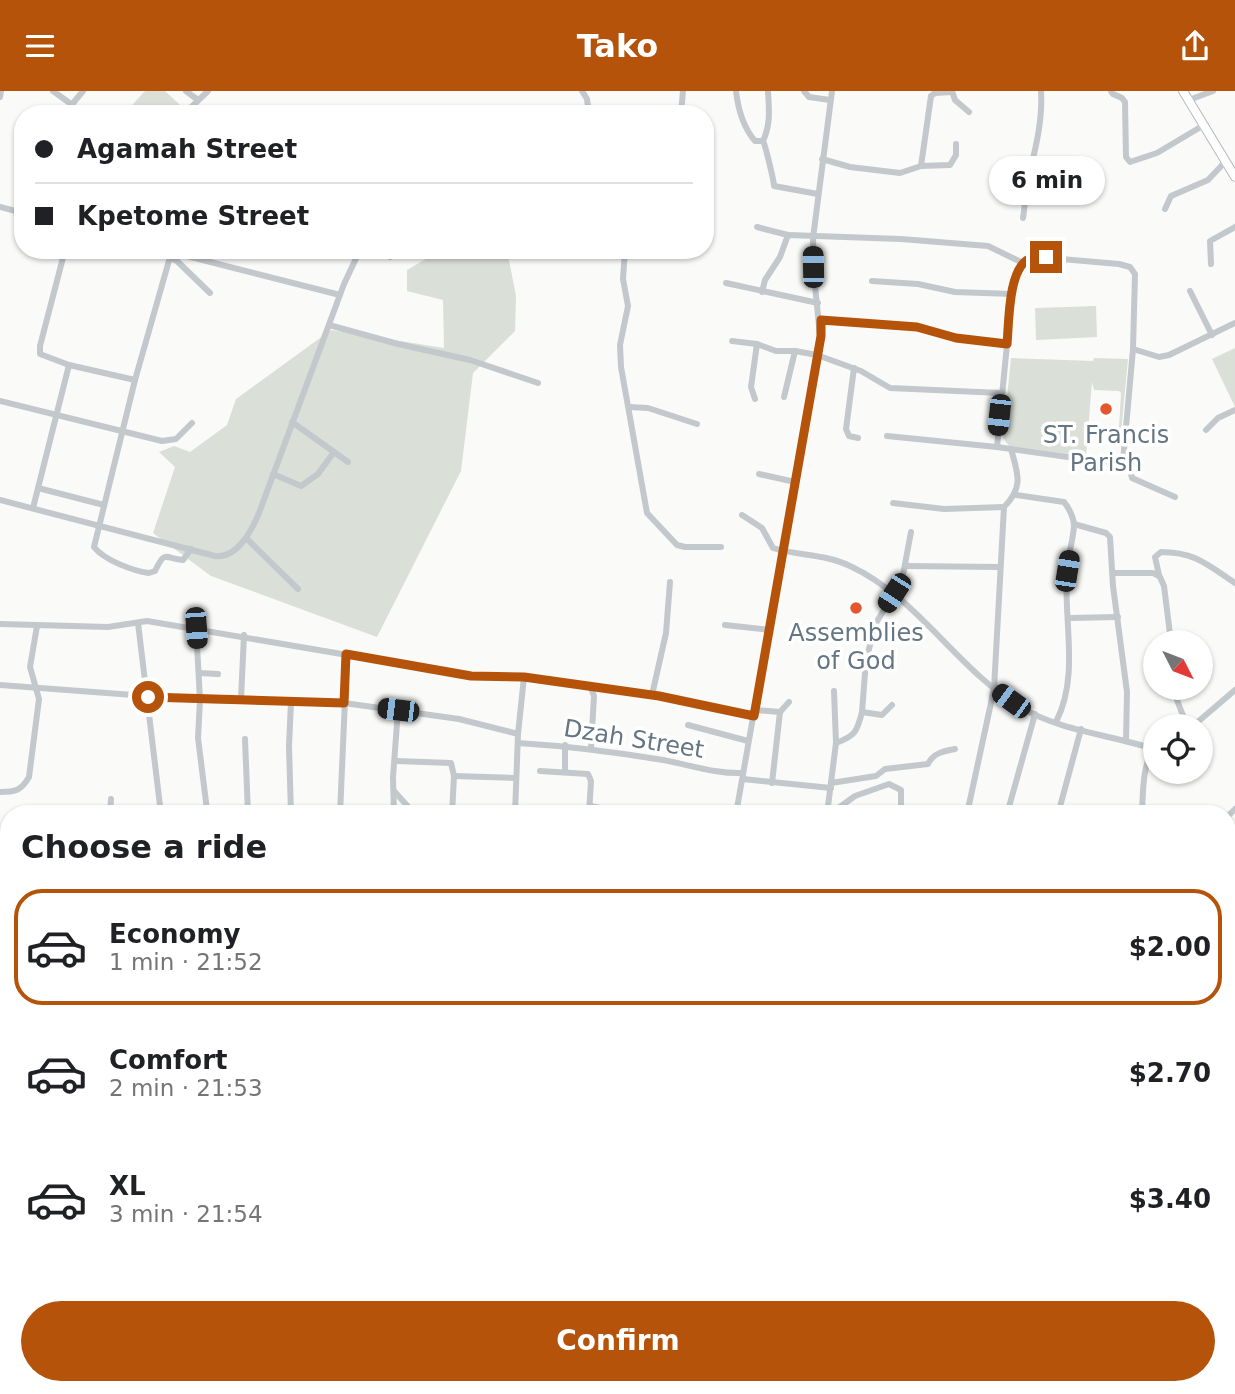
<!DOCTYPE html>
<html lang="en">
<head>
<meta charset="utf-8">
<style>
	body { margin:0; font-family:"DejaVu Sans",sans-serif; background:#f2f2f2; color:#202124; height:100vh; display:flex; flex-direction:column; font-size:26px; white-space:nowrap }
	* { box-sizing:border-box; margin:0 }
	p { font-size:23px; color:#757577 }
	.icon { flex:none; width:38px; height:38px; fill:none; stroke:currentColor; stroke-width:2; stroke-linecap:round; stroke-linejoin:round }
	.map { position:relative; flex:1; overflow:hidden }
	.drawer { position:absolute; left:0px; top:714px; width:1236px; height:590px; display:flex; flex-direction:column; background:#fff; border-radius:28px 28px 0 0; box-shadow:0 2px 5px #0004 }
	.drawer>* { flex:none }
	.guide { position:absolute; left:14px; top:14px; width:700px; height:154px; border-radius:28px; box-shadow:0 2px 5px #0004; display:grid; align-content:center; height:154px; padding:0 21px; background:#fff }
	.needle { width:46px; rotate:132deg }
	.fabs { position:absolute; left:1143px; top:539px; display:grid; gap:14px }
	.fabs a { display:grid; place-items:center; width:70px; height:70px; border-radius:50%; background:#fff; box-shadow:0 2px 5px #0004; font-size:35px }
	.end { position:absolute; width:32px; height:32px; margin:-16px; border:9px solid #b45309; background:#fff; box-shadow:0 0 0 4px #fff }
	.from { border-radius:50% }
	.bubble { position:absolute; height:49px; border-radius:24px; background:#fff; box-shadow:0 2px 5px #0004; font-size:23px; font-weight:800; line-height:49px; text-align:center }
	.car { position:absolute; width:21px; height:42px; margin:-21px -10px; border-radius:9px; box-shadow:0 0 5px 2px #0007; background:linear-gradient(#222 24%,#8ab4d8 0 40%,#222 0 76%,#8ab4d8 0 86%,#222 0) }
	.guide b { display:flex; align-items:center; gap:24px; height:66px; font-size:26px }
	.guide b+b { border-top:2px solid #e0e0e0 }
	.guide i { width:18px; height:18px; background:#202124 }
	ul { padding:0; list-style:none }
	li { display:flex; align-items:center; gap:21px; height:116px; margin:0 14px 10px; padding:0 7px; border:4px solid transparent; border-radius:28px }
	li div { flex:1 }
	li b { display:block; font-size:26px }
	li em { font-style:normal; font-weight:800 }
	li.selected { border-color:#b45309 }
	li>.icon { width:63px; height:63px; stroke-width:1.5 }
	h2 { padding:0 21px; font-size:32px; line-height:84px }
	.button { display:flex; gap:14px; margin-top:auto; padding:14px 21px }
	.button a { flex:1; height:80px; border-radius:42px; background:#b45309; color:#fff; font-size:28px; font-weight:800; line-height:80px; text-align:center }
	header { display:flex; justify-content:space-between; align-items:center; height:91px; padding:0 21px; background:#b45309; color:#fff; font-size:32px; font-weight:800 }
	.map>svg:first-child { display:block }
	.green { fill:#dadfd7 }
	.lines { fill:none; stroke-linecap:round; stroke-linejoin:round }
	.major-casing { stroke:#b5babe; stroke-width:10 }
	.minor { stroke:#c3c8cc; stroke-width:6 }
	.major { stroke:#fff; stroke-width:8 }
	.route { stroke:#b45309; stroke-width:9 }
	.poi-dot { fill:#e4572e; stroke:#fff; stroke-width:2.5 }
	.labels { text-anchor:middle; stroke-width:7; stroke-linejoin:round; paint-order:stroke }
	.poi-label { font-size:24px; fill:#657683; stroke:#fff }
	.street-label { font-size:24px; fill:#657683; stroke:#fff }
</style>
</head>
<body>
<header><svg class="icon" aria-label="menu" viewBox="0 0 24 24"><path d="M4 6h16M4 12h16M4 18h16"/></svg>Tako<svg class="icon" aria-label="share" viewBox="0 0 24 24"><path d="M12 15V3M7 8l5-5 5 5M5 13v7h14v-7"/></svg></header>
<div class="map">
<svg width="1235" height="1303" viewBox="0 0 1235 1303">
	<rect width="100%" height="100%" fill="#fafaf8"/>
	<!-- green -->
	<g class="green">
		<polygon points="145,0 165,0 180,14 171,23 124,23"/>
		<polygon points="441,159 507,159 516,205 515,240 473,282 461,380 377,546 211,485 153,442 175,376 159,361 174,355 190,361 227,334 236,308 331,239 444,257 443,209 407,200 407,179"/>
		<polygon points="1096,215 1097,246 1036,249 1035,217"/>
		<polygon points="1235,257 1235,316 1212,268"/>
		<polygon points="1011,267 1093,270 1094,267 1128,268 1121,342 1115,341 1119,336 1121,302 1119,300 1094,299 1092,291 1086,365 1009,355 1003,347"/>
	</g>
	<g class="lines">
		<defs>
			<polyline id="major" points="1183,0 1235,86"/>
		</defs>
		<!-- major casing -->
		<use href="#major" class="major-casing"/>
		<!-- minor -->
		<g class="minor">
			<polyline points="53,0 71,13"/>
			<polyline points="186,0 198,9"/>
			<polyline points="582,0 587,8 589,23"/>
			<path d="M736,0C738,18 743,36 755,50H763"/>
			<path d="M768,0C769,18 771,33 763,50C765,53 774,90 774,95L818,103"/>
			<polyline points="804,0 809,6 830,9"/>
			<polyline points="952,0 955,9 969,21"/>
			<polyline points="1111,0 1113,3 1122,7 1125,11 1126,66 1130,71 1157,62 1204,34"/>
			<polyline points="0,6 1,0"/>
			<polyline points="1189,9 1213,0"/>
			<polyline points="64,23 83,0"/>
			<polyline points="184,23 208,0"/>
			<polyline points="681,23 683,0"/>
			<polyline points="822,68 850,76 900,82 921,75 950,74 956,64 956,53"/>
			<polyline points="1033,73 1064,74"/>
			<polyline points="921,75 931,5 935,2 952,1"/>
			<polyline points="0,116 23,122"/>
			<polyline points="1165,118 1171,105 1208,89 1225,71"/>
			<path d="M1023,127C1025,116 1025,104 1027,93C1034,63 1043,32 1041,0"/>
			<polyline points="757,136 788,144"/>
			<polyline points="65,159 40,255 40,263 69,274 135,289"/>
			<polyline points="163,159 340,204"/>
			<path d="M172,159L135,289L94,456C104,469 133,480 149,482L155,480C165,459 164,467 183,469L191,458"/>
			<polyline points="381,159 390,166"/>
			<polyline points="625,159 623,188 628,215 620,254 621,276 647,422 677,454 685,456 721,456"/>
			<polyline points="170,167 177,170 210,202"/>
			<polyline points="1211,173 1210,150 1235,136"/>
			<polyline points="872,190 918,193 955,201 1012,203"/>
			<polyline points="726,192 818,212"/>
			<polyline points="1190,200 1212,244"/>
			<polyline points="762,201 765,189 780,166 788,144 901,148 988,155 1023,172"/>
			<polyline points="821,229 917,236 949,246 1007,253"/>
			<polyline points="329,234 398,253 470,269 538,292"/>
			<polyline points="732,250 757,253 776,260 795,260 817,264 861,280 890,297 1001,302"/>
			<polyline points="1133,258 1159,266 1169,264 1235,232"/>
			<polyline points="854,277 846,338 849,345 858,347"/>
			<polyline points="784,306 795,260"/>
			<polyline points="755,308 751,296 757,253"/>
			<polyline points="0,310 162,350 176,348 192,332"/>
			<polyline points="629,316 648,317 697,333"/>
			<polyline points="292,331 348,371"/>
			<polyline points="1206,339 1218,327 1235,319"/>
			<polyline points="887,345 997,356 1104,371 1123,370"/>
			<polyline points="997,356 1013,192 1023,172 1029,167 1038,166 1119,173 1130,176 1135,183 1133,258 1123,370"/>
			<polyline points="1123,370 1129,375 1132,387 1175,406"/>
			<polyline points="273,383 301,395 318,383 334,361"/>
			<polyline points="759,383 795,391"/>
			<polyline points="38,397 104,414"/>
			<path d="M1016,404L1064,411C1069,417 1074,427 1074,435C1073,450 1068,464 1067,479C1063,528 1080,585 1056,631"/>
			<path d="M0,409L215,465C237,468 252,439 259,422L344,193L360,159"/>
			<polyline points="893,412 944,418 1004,416"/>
			<polyline points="33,417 69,274"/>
			<path d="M742,424L762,437L773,457C798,465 826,463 850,475C919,507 957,579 1022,617C1061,640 1111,644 1154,658"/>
			<polyline points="1074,433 1106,442 1110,446 1113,495 1127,601 1126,649"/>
			<polyline points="246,447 298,498"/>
			<polyline points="905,475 1000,476"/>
			<polyline points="1113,482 1153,482 1160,486 1164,495 1171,551"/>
			<path d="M1159,484L1155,466L1161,461C1195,461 1208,474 1235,492"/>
			<polyline points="1069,527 1118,526"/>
			<polyline points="138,532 161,723"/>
			<polyline points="0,533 108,536 147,530 471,585 524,586 659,605 754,625"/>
			<polyline points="725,534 770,539"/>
			<polyline points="196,536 200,609 198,647 207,719"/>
			<polyline points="199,582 218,583"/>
			<polyline points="0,594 200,609 344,612 459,628 518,643"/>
			<polyline points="591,597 594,605 591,657"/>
			<polyline points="1176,597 1177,609 1187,635"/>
			<polyline points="652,604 666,542 670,491"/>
			<polyline points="241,608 244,544"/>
			<polyline points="755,619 780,621 789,611"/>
			<polyline points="862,621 866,569 876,532 902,489 911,441"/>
			<polyline points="688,634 748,650"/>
			<polyline points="1193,635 1235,599"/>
			<polyline points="245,648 248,723"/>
			<path d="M518,652C567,655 615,661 663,669C690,674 716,683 743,682"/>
			<path d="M836,652C855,645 857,641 862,621L882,624L892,614"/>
			<polyline points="396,670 451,672 454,685 452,723"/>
			<polyline points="540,680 588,683 591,690 589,723"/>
			<polyline points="565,681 565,654"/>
			<polyline points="454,685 515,687"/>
			<polyline points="743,688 831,697"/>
			<polyline points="772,692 780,621"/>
			<path d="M831,692L876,685L885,678L928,673C933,662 944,660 955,658"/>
			<polyline points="394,700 412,720"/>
			<path d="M0,701C15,701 21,700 29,686L39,608L30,576L37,535"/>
			<polyline points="590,715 629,723"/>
			<polyline points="110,723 111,708"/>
			<polyline points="185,723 207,719 248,723"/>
			<polyline points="291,723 289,655 291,611"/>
			<polyline points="340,723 347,563"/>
			<polyline points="394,723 393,686 398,619"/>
			<polyline points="515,723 518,643 524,586"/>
			<polyline points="736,723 820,245 814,184 813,147 832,0"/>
			<polyline points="827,723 836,652 834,600"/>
			<polyline points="830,723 855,705 889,693 901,699 901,717"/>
			<path d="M967,723L994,598L1004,416C1024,396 1018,383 1011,358"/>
			<polyline points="1007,723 1035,623"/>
			<polyline points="1058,723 1081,638"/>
			<path d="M1142,723C1143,703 1142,672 1155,657"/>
			<polyline points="1227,726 1235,718"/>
			<polyline points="1227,827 1235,823"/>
			<polyline points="1227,872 1235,876"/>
			<polyline points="0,878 9,876"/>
			<polyline points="0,931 9,931"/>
			<polyline points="1227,1038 1235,1039"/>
			<polyline points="0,1069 9,1071"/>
			<polyline points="0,1121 9,1125"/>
			<polyline points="1227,1222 1235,1226"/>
			<polyline points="0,1245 9,1247"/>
			<polyline points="32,1295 34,1300"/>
			<polyline points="277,1295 277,1303"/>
			<polyline points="627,1295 734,1303"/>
			<polyline points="127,1303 130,1295"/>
			<polyline points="228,1303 229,1295"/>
			<polyline points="323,1303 324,1295"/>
			<polyline points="393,1303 422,1295"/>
			<polyline points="520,1303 520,1295"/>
			<polyline points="569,1303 571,1295"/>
			<polyline points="746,1303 763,1300 765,1295"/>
		</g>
		<!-- major -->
		<use href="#major" class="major"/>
	</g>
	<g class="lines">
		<!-- route -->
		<path class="route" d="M148,606L344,612L346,563L471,585L524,586L659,605L754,625L821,245V229L917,236L956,247L1007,253C1009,232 1008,178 1029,168C1034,165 1040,166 1046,166"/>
	</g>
	<!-- markers -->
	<g class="poi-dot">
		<circle cx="1106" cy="318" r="7"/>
		<circle cx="856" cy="517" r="7"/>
	</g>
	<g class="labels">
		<!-- poi labels -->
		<g class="poi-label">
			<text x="1106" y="352">ST. Francis<tspan x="1106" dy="28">Parish</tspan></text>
			<text x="856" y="550">Assemblies<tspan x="856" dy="28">of God</tspan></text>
		</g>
		<!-- street labels -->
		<g class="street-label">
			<text transform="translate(634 648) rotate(9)" y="8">Dzah Street</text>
		</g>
	</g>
</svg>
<div class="fabs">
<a><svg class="needle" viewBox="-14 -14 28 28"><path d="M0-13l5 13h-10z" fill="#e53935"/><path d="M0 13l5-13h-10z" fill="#757577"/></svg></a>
<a><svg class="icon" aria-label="locate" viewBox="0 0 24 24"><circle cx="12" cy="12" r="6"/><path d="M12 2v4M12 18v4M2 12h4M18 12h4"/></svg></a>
</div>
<i class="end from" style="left:148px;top:606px"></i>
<i class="end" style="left:1046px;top:166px"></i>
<div class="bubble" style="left:989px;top:65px;width:116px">6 min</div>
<i class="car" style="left:813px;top:176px;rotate:359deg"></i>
<i class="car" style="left:999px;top:324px;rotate:186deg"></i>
<i class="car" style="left:1067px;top:480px;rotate:9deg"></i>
<i class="car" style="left:894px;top:502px;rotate:213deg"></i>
<i class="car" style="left:196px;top:537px;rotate:176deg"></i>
<i class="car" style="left:1011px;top:610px;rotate:306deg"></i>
<i class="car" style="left:398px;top:619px;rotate:277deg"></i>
<div class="guide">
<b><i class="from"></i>Agamah Street</b>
<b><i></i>Kpetome Street</b>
</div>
<section class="drawer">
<h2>Choose a ride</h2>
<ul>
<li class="selected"><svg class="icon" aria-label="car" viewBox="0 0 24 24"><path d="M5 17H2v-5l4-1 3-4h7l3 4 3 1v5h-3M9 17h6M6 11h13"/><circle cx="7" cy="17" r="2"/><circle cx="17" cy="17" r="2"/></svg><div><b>Economy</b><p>1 min · 21:52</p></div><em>$2.00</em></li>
<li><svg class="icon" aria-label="car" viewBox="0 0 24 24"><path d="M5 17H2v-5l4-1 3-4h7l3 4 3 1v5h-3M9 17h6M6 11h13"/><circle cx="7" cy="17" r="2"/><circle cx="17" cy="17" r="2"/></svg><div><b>Comfort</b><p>2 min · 21:53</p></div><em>$2.70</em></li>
<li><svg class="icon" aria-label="car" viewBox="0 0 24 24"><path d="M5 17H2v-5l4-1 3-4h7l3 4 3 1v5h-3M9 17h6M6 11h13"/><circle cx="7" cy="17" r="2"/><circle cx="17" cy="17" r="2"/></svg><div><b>XL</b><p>3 min · 21:54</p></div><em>$3.40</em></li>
</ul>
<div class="button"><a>Confirm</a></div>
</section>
</div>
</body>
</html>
